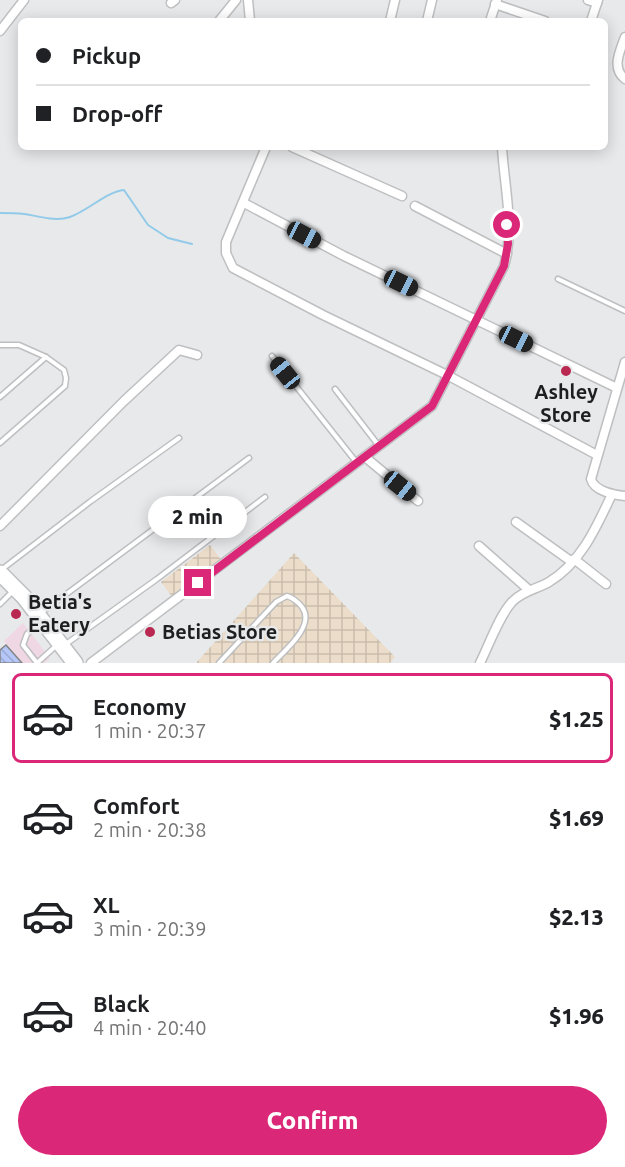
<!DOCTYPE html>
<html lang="en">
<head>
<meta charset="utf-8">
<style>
	body { margin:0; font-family:Ubuntu,sans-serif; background:#f2f2f2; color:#202124; height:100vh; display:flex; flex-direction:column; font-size:22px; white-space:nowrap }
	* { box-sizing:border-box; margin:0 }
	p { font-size:20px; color:#757577 }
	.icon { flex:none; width:33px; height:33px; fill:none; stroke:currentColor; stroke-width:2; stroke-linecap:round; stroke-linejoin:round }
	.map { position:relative; height:663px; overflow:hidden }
	.drawer { display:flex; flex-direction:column; background:#fff; flex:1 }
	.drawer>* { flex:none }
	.banner { position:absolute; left:18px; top:18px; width:590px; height:132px; border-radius:9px; box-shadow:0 3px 15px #0003; display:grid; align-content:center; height:132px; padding:0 18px; background:#fff }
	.end { position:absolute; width:27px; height:27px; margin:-14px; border:8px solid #db2777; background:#fff; box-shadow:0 0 0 3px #fff }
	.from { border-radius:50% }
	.bubble { position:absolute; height:42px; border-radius:21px; background:#fff; box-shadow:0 3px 15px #0003; font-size:20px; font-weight:800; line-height:42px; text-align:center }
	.car { position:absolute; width:18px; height:36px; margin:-18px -9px; border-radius:8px; box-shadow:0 0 4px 2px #0007; background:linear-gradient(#222 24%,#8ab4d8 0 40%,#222 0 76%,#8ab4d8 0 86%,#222 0) }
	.banner b { display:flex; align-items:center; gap:21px; height:57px; font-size:22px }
	.banner b+b { border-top:2px solid #e0e0e0 }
	.banner i { width:15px; height:15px; background:#202124 }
	ul { padding:10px 0 0; list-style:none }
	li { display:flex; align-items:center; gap:18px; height:90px; margin:0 12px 9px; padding:0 6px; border:3px solid transparent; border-radius:9px }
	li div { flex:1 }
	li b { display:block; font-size:22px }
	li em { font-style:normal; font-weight:800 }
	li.active { border-color:#db2777 }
	li>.icon { width:54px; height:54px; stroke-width:1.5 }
	.button { display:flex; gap:12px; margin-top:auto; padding:12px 18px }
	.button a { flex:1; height:69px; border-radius:36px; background:#db2777; color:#fff; font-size:24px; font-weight:800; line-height:69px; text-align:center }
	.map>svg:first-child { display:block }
	.commercial { fill:#efd8e4 }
	.industrial { fill:url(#industrial-grid) }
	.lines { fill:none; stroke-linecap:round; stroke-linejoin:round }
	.stream { stroke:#92cae9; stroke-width:2 }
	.building { fill:url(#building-back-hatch); stroke:#848587; stroke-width:1.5 }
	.lane-casing { stroke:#bebfc1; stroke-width:7 }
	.street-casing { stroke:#bebfc1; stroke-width:11 }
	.highway-casing { stroke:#bebfc1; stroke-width:18 }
	.lane { stroke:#fff; stroke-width:4 }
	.street { stroke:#fff; stroke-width:8 }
	.highway { stroke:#fff; stroke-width:15 }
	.route { stroke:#db2777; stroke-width:8 }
	.poi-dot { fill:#b92850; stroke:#e8e9eb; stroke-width:2 }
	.labels { text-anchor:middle; stroke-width:4.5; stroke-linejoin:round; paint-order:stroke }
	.poi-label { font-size:20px; font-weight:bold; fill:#1e1e1f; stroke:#e8e9eb; text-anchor:start }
</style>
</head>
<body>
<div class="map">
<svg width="625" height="663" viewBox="0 0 625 663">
	<defs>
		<pattern id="industrial-grid" width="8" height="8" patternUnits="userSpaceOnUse" patternTransform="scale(1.5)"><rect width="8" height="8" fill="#ecddca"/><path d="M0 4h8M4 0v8" fill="none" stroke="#cabdad"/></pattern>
		<pattern id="building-back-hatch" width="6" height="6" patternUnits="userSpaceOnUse" patternTransform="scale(1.5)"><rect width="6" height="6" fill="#b5c6f8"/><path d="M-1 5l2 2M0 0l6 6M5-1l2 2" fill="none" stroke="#9baad4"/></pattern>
	</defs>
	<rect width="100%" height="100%" fill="#e8e9eb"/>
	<!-- commercial -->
	<polygon class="commercial" points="23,623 50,658 44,663 22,663 4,641"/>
	<!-- industrial -->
	<g class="industrial">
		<polygon points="210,545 222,561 173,598 161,582"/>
		<polygon points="294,553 395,657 390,663 196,663"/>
	</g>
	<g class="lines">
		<!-- stream -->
		<path class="stream" d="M0,213C8,213 16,213 24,214C39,216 55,222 70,217C87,211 108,191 124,190L148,225L168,238L192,244"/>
	</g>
	<!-- building -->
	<polygon class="building" points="6,645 22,663 0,663 0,650"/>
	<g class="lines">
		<defs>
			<g id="lane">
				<polyline points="558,279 625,311"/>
				<polyline points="0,345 19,345 46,357 64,370 66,378 65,386 0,443"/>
				<polyline points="272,356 357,463"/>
				<polyline points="335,389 379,446"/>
				<polyline points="0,397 46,357"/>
				<polyline points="5,567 91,501 179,438"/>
				<polyline points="0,604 12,592"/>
				<polyline points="41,613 249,458"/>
				<polyline points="66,644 157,579 265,497"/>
				<polyline points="37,663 23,645 27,634 39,624"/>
				<polyline points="37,663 57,645"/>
				<path d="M219,663L276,602L287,596C293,598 298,602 302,607C316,626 284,651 273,663"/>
			</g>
			<g id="street">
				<polyline points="248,0 250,21"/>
				<polyline points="588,0 597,3"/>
				<polyline points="171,3 175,0"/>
				<polyline points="495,4 545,21"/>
				<polyline points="219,21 236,0"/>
				<polyline points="390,21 395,0"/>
				<polyline points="427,21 432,0"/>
				<polyline points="490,21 497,0"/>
				<polyline points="591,21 598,0"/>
				<polyline points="0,31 24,0"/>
				<path d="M625,37C620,51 611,68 625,79"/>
				<polyline points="266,147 226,242 226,253 233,268 323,315 447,375 597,455"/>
				<polyline points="292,147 402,196"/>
				<polyline points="244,203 344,256 617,388"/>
				<polyline points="415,206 507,254"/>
				<path d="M625,362L591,479C594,491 614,495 625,496"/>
				<polyline points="365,457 418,501"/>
				<polyline points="516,522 572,562"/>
				<polyline points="0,526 124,401 179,350 197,355"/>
				<polyline points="479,546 529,590"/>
				<polyline points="574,559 606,584"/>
				<path d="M91,663L432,406L504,266C515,228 504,185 502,147"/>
				<path d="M480,663C489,645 499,616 512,602C522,591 537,589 549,582C581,563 597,526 612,494"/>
			</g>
			<polyline id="highway" points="0,573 24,597 75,663"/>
		</defs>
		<!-- lane casing -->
		<use href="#lane" class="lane-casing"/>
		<!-- street casing -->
		<use href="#street" class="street-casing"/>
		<!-- highway casing -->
		<use href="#highway" class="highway-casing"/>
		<!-- lane -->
		<use href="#lane" class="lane"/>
		<!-- street -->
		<use href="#street" class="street"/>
		<!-- highway -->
		<use href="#highway" class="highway"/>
	</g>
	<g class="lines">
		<!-- route -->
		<polyline class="route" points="198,583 432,406 504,266 508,244 507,225"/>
	</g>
	<!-- markers -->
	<g class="poi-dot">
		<circle cx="566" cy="371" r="6"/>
		<circle cx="16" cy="614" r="6"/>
		<circle cx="150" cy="632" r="6"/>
	</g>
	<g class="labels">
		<!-- poi labels -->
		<g class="poi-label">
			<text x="566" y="399" text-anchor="middle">Ashley<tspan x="566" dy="23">Store</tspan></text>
			<text x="28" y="609">Betia's<tspan x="28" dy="23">Eatery</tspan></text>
			<text x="162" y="639">Betias Store</text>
		</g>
	</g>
</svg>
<i class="end from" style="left:507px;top:225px"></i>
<i class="end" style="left:198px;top:583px"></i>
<div class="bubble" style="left:148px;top:496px;width:99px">2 min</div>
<i class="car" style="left:304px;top:235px;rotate:118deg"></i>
<i class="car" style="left:401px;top:283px;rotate:116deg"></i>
<i class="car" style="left:516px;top:339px;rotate:116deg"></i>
<i class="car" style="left:285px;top:373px;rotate:321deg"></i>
<i class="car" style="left:400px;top:486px;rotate:129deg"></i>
<div class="banner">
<b><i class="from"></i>Pickup</b>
<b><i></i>Drop-off</b>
</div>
</div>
<section class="drawer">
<ul>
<li class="active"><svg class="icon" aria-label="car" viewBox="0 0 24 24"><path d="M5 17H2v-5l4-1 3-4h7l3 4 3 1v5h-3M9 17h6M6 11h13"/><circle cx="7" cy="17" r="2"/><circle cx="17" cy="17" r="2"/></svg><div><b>Economy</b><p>1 min · 20:37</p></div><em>$1.25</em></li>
<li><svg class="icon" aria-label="car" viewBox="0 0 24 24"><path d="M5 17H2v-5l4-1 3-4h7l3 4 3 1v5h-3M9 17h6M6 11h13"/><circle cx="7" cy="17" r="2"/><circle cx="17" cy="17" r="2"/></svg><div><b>Comfort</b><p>2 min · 20:38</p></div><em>$1.69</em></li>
<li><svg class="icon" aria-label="car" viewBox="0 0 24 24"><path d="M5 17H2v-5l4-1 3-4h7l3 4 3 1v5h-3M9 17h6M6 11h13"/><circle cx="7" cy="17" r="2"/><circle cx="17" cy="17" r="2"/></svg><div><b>XL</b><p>3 min · 20:39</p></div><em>$2.13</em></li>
<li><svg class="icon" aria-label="car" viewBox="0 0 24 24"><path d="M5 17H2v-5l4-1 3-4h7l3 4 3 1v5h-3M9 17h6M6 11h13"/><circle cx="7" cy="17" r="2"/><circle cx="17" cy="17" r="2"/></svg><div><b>Black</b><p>4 min · 20:40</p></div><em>$1.96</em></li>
</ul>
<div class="button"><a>Confirm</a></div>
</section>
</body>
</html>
